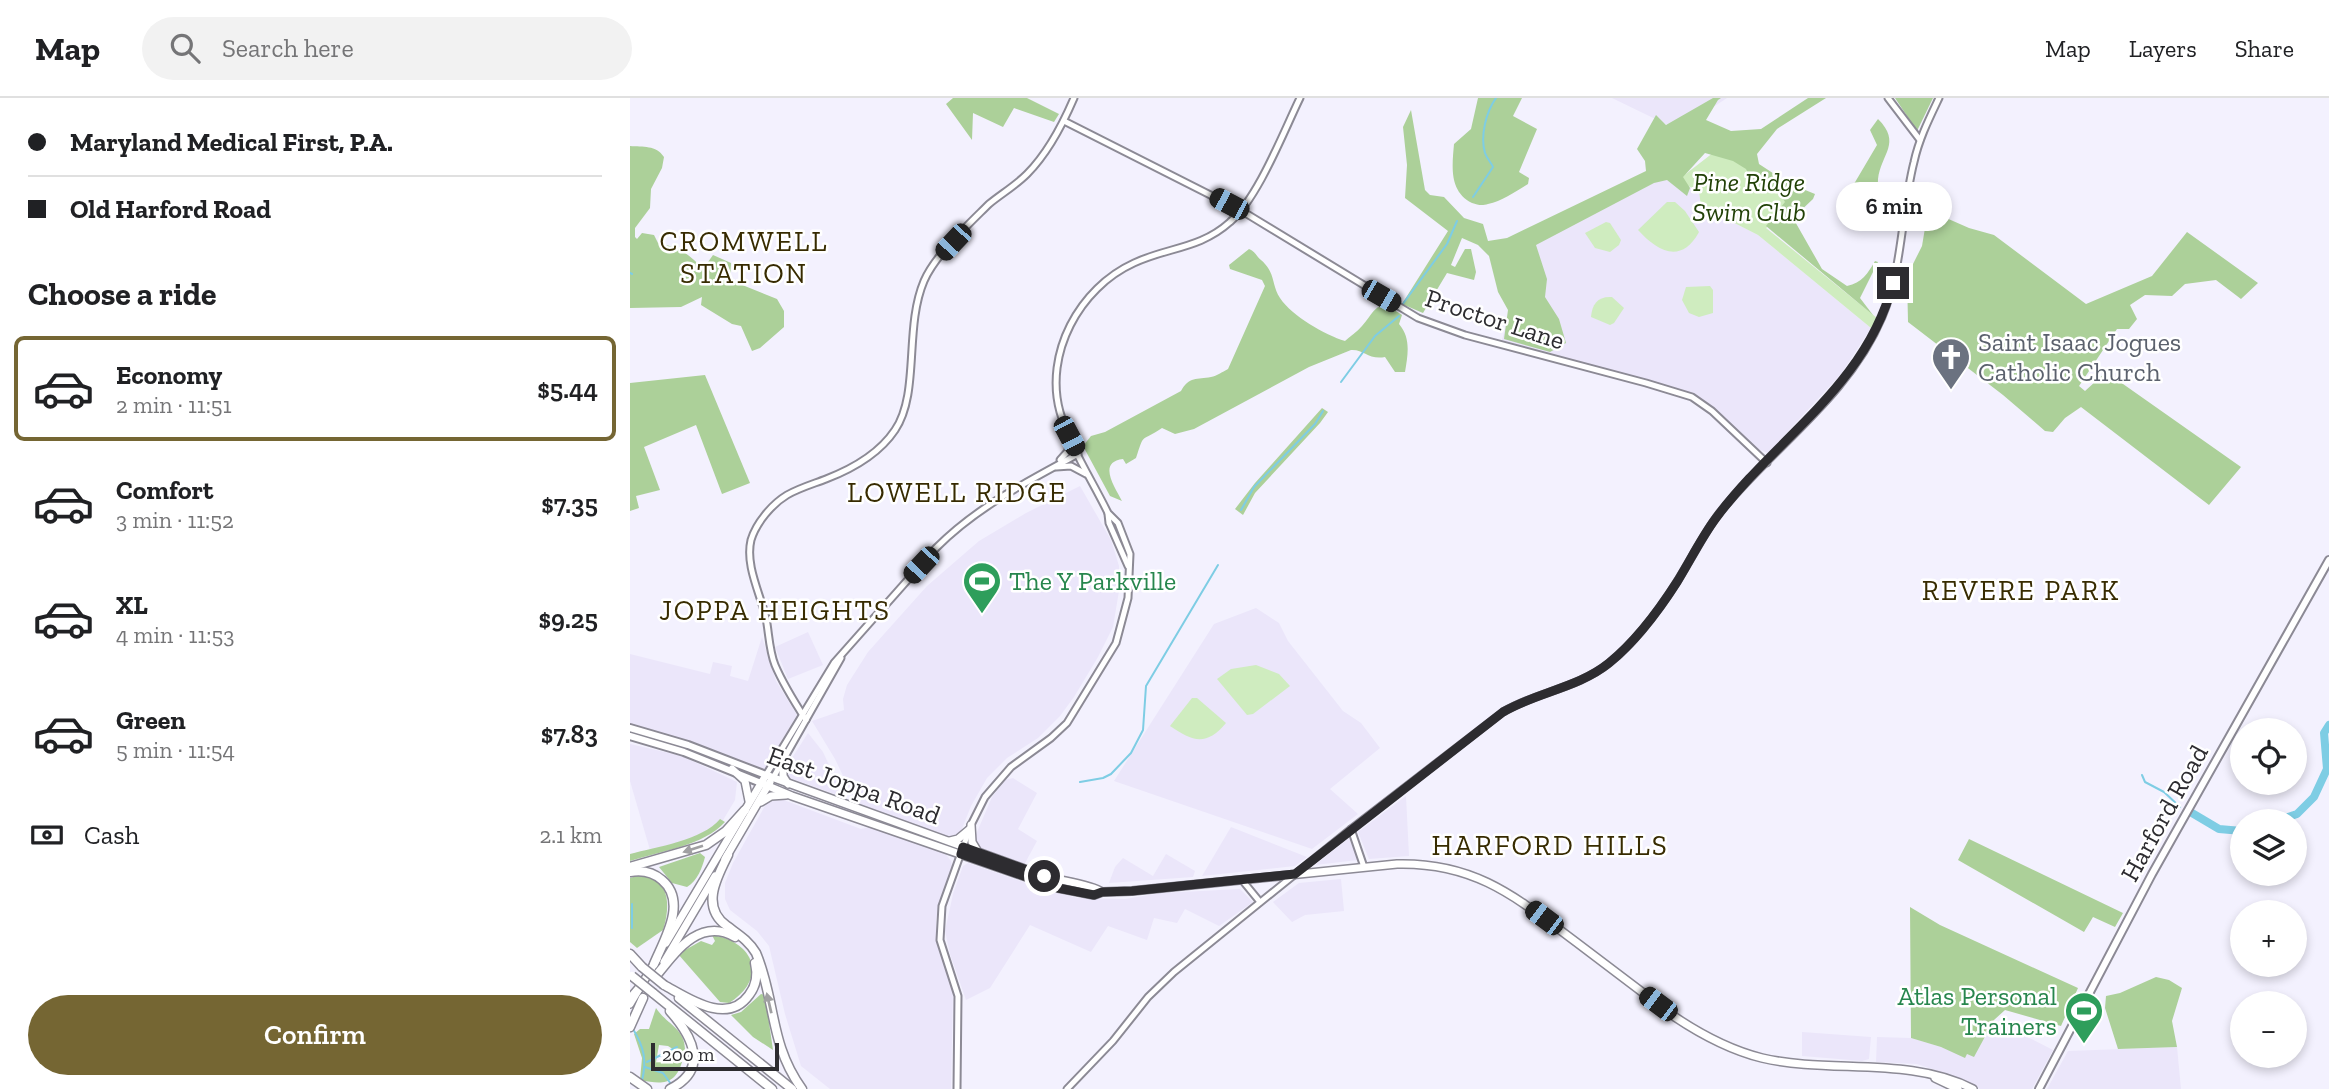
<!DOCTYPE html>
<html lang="en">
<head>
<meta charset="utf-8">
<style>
	body { margin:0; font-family:"Zilla Slab",serif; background:#f2f2f2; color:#202124; height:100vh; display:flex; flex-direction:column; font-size:26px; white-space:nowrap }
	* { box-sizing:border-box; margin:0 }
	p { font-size:23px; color:#757577 }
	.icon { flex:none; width:38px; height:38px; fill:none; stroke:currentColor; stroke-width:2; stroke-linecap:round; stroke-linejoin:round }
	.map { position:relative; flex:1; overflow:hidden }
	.side { display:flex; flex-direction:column; background:#fff; width:630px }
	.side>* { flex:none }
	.guide { display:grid; align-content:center; height:154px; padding:0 28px; background:#fff }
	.fabs { position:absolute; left:1600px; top:620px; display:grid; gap:14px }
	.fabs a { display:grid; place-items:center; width:77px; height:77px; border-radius:50%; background:#fff; box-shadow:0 4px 10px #0003; font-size:35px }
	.scale { position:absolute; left:21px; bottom:18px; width:128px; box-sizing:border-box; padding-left:7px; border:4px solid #2d2c30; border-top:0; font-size:19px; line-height:24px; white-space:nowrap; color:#2d2c30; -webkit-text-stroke:5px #fff; paint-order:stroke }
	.end { position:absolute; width:32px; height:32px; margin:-16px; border:9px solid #2d2c30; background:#fff; box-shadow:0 0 0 4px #fff }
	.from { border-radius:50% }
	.bubble { position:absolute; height:49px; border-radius:24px; background:#fff; box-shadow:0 4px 10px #0003; font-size:23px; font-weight:600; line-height:49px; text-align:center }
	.car { position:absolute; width:21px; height:42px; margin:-21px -10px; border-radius:9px; box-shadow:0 0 5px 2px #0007; background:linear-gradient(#222 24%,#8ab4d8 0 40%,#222 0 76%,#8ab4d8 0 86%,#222 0) }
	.guide b { display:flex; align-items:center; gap:24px; height:66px; font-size:26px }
	.guide b+b { border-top:2px solid #e0e0e0 }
	.guide i { width:18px; height:18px; background:#202124 }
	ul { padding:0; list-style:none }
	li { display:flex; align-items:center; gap:21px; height:105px; margin:0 14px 10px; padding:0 14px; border:4px solid transparent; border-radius:10px }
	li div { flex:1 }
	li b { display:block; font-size:26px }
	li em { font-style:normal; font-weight:600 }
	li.selected { border-color:#756633 }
	li>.icon { width:63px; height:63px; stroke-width:1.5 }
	h2 { padding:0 28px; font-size:32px; line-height:84px }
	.pay { display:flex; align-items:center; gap:18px; height:77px; padding:0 28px; font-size:26px }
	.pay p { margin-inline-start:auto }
	.primary-button { display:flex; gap:14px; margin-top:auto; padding:14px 28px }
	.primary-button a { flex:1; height:80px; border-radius:42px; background:#756633; color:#fff; font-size:28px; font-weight:600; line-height:80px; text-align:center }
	header { display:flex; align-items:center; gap:42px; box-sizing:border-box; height:98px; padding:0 35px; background:#fff; border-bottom:2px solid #e0e0e0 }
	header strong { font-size:33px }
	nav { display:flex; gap:38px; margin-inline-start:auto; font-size:24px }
	.search { width:490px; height:63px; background:#f2f2f2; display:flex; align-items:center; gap:18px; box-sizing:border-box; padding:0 24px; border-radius:38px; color:#757577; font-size:26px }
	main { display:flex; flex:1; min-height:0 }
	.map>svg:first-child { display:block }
	.built { fill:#ebe6fa }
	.green { fill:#cfecbf }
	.forest { fill:#acd099 }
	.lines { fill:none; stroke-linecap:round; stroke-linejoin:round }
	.stream { stroke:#7ecde4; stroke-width:2 }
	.river { stroke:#7ecde4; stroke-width:8 }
	.tertiary-casing { stroke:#8c8a95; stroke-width:9 }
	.secondary-casing { stroke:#8c8a95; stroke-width:10 }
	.primary-casing { stroke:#8c8a95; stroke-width:10 }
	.motorway-casing { stroke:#8c8a95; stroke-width:11 }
	.tertiary { stroke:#fff; stroke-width:5 }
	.secondary { stroke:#fff; stroke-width:6 }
	.primary { stroke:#fff; stroke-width:7 }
	.motorway { stroke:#fff; stroke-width:8 }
	.motorway-bridge-casing { stroke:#8c8a95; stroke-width:11; stroke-linecap:butt }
	.motorway-bridge { stroke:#fff; stroke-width:8 }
	.oneway { fill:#a0a0a2 }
	.route { stroke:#2d2c30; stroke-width:9 }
	.labels { text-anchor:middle; stroke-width:5; stroke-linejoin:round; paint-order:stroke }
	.park-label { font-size:26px; font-style:italic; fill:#214107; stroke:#fff }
	.street-label { font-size:26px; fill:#2d2c30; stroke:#fff }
	.worship-label { font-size:26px; fill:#5b616d; stroke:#fff; text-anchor:start }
	.leisure-label { font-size:26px; fill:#27864d; stroke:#fff; text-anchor:start }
	.neighbourhood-label { font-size:28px; letter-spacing:2px; fill:#372b01; stroke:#fff }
</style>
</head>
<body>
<header>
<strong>Map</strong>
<div class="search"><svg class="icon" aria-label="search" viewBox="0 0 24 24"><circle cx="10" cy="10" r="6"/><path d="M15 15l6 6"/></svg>Search here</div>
<nav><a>Map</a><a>Layers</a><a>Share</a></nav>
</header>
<main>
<section class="side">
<div class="guide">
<b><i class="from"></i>Maryland Medical First, P.A.</b>
<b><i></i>Old Harford Road</b>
</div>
<h2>Choose a ride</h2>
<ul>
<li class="selected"><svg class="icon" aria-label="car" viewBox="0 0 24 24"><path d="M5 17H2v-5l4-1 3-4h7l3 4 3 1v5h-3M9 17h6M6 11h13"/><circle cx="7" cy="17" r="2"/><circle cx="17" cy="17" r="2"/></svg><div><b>Economy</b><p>2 min · 11:51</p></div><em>$5.44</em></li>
<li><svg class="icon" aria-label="car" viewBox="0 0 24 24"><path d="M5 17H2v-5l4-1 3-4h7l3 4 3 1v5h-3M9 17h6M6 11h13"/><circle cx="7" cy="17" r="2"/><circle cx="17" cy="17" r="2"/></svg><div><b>Comfort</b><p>3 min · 11:52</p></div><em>$7.35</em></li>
<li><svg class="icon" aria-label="car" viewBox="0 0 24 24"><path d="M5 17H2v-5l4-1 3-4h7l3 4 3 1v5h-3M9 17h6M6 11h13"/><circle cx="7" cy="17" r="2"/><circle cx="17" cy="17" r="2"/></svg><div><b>XL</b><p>4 min · 11:53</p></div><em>$9.25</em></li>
<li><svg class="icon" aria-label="car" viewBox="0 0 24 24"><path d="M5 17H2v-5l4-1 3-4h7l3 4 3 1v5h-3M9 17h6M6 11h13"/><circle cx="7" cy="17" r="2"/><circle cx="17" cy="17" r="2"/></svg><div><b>Green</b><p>5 min · 11:54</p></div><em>$7.83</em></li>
</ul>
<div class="pay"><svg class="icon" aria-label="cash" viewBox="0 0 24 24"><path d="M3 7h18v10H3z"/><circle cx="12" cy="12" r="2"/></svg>Cash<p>2.1 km</p></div>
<div class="primary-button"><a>Confirm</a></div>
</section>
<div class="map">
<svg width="1699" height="991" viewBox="0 0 1699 991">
	<rect width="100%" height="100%" fill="#f3f1fe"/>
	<!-- built -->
	<g class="built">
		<polygon points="982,0 1097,0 1048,32"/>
		<polygon points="1039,77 1069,94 1071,108 1128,137 1241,230 1211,276 1138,355 1127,351 1071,303 871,245 882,207 864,167"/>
		<polygon points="450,388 481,442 489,468 489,493 483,529 468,559 444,599 430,618 408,640 377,660 357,680 341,708 329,738 320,740 226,705 205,661 182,623 214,612 213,601 217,587 238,554 297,488 349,443 396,415"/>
		<polygon points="626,510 649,525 658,543 713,613 731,625 750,650 700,691 728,716 682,751 484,683 584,526"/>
		<polygon points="178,534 193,567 158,581 145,549"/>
		<polygon points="132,539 146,583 167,617 135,671 0,626 0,556 80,576 83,564 102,568 100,578 118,583"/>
		<polygon points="178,635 193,654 205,680 210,698 160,680 157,677 155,671"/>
		<polygon points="0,646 52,658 107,684 105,702 89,729 62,741 20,752 0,683"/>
		<polygon points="383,680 407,695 388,731 407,743 394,767 349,751 344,741 362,699 375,682"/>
		<polygon points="776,698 779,758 739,761 728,734"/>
		<polygon points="151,701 231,731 240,729 315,755 321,763 322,768 308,810 306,822 307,845 323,891 321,991 200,991 171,968 155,916 139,848 127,833 100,812 95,801 95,785 103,765 137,704"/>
		<polygon points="601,729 677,759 665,768 572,778"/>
		<polygon points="719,740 728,762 685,767 686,766"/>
		<polygon points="536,756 565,773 563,779 479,785 485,769 493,760 523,778"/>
		<polygon points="338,765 419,793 448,800 495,801 531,795 610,791 623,804 589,828 555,811 547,825 524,820 517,842 478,828 461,854 400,827 360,890 336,902 320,856 315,833 323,796 333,768"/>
		<polygon points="711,781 714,813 675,817 662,824 643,804 669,785"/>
		<polygon points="1364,922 1423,952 1402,991 1350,991 1326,979 1287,966 1246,964 1247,939 1281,940 1311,949 1335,959 1337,956 1344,958"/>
		<polygon points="1172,934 1241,939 1239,961 1232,963 1172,958"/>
		<polygon points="1547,949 1551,991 1417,991 1438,953"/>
	</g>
	<!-- green -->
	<g class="green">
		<polygon points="1088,51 1179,96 1136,130 1247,220 1241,230 1128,137 1071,108 1069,94 1048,82"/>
		<path d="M1037,104H1045L1055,113L1069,134C1051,167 1027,153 1008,132Z"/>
		<polygon points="976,124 980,125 991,142 989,147 980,154 965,150 955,135"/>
		<polygon points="1080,188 1083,192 1083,215 1069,219 1059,215 1052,202 1056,189"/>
		<path d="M982,199L994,210L984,225L980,227L961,219C962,206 968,198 982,199Z"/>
		<polygon points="626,567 649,576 660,588 623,616 617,617 587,581 601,571"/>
		<path d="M562,600H567L596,625C576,649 562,643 540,628Z"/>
	</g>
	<!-- forest -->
	<g class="forest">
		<polygon points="323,0 397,0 429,16 424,24 384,10 373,29 343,15 342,42 316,6"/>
		<path d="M848,0H892L883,18L907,31L889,74L899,80L898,86C886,93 872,103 858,106C852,108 848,107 842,105C819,93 822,69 824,46L841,31Z"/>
		<path d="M1083,0H1091L1088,2L1076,22L1101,33L1131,31L1178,0H1196L1147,31L1127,56L1129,66L1158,85L1185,96L1183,101L1163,120L1192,171L1217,188C1232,185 1238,175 1245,163L1248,164L1230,200L1243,217L1136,128L1155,104L1149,94L1122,83L1116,71L1103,63L1075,55L1053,79L1060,90L1057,98L1037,82L1024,85L906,147L917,181L915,199L929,221L936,245L920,254L874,241L878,212L868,194L859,158L848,147L832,140L821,167L825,169L835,151H841L846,174L844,182L817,175L793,215L772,206L818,133L775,100L777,67L773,29L781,12L795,92L800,97L814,99L834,120L853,126L858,143L877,140L1016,73L1015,63L1007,51L1026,17L1036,27Z"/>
		<polygon points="1265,0 1303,0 1287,33"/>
		<path d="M1248,21C1272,45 1251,56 1248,81C1247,98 1248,115 1248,131L1239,132L1221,91L1247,47L1240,32Z"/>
		<path d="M0,48C13,49 26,47 34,59L32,70L21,91L20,110L5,130V139L7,141L12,135L24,137L28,145C50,150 57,154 73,171L83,157L101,165L100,182L147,201L154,213V229L130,250L122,253L111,228L102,226L71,207L72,199L51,209L0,210Z"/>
		<polygon points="1298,112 1339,130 1364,137 1456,206 1522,178 1557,134 1628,185 1611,201 1586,182 1555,186 1542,198 1515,197 1500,207 1507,221 1499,231 1487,231 1449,288 1455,293 1476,274 1611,369 1579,407 1451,309 1435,320 1423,334 1415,333 1373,297 1278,224 1277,178 1292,148"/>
		<path d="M619,151C626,154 626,158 631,162C646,175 641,186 650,200C662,218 695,237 715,243C720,238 727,234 732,228C747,211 746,199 772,217L769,226C781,240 778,256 775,274H765L755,259C738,262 734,251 721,252L679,269L564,331L545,336L532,330C510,345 515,333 506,360L496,366L493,361C467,364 485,389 492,403L480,398L453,348L461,338L475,334L551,293C559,278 567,282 581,279C587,278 592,274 598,271L635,188L632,182L600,171L599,167Z"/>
		<polygon points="75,277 120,385 92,396 66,327 14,349 30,392 6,398 9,410 0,413 0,285"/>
		<polygon points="692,310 698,314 690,325 625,395 613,417 605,411 625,385"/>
		<path d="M90,721L95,724C73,748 31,753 0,763V756C26,749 73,742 90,721Z"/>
		<polygon points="1339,741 1493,815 1485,829 1463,819 1454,834 1328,762"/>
		<path d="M70,755L75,759C72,770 68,782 57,789L42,785L29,769Z"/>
		<path d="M7,778C40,777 41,807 33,832L7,850L0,844V780Z"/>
		<polygon points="1280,809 1310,827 1448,890 1431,928 1375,912 1364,922 1344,959 1337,956 1335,960 1311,949 1281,940"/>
		<path d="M82,837C125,844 138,880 99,905L90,904L48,856L71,843L82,847L85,843Z"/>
		<polygon points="1526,879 1539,882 1552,890 1542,923 1547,949 1488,951 1475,910 1476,898 1490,895"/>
		<polygon points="131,896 135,897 143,952 123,939 101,917 111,914"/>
		<path d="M26,910C36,926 55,930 55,952L49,955L38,948L29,947L26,964L38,960L52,964C45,988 31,986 10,982L12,960L4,936L10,931H19Z"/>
	</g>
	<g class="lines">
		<!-- stream -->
		<g class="stream">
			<path d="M843,99L863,69C861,64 857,61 855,55C850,38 856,14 866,0"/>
			<polyline points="0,175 2,176"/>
			<polyline points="772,207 817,146 827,123"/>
			<polyline points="711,284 745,238 769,218"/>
			<polyline points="611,412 624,389 685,326 693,313"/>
			<polyline points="1512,677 1515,684 1534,694 1550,709"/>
			<polyline points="450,684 473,680 481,676 501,655 513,632 516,588 588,467"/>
			<polyline points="2,830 2,806"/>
			<path d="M3,931C14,949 17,962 12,983"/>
			<polyline points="17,964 47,949"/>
			<polyline points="15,969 33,975 41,986"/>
		</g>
		<!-- river -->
		<g class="river">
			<polyline points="1562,715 1589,731 1612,733"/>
			<polyline points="1646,723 1667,716 1684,699 1697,671 1694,635 1699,627"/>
		</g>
		<defs>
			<g id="tertiary">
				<polyline points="1258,0 1290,42"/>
				<polyline points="434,23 612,113 788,220 835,237 1016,285 1062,299 1082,313 1137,365"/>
				<polyline points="430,362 438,353 439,340"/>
				<polyline points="426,369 441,368 456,376"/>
				<polyline points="478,416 479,425 498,468"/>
				<path d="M176,622C165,605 153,586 145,567C139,552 139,535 136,520C130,495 115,467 121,442C126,425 142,406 157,397C169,390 183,386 196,381C222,371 249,356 265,332C290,295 274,230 294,183C305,157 339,126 359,106C371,96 385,88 397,76C418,55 432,28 444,0"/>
				<path d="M136,677L204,565L306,450C348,408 397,384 448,356"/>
				<polyline points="143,680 211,560"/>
				<polyline points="721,731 734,769"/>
				<polyline points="612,782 630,804"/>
				<path d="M327,991L328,898L310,842L312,808L341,727L355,699L381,669L421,640L437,625L486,545L498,500L500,456L488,425L478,415C462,382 440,349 430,314C414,256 449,190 504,165C538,149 570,151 600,124C628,100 653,35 670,0"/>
				<path d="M437,991L483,943L518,899L544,874L721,731L873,614C907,594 947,590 978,566C1009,542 1038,500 1057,467C1068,449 1078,429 1091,413C1144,348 1219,298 1252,219C1273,170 1271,115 1284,64C1289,41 1299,21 1309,0"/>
			</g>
			<g id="secondary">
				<polyline points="0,630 58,647 136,677"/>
				<polyline points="0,638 54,654 131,685"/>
				<polyline points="1409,991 1522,776 1699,462"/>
			</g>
			<g id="primary">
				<polyline points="153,664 153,678 158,686"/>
				<polyline points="102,671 115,683 119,703"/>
				<path d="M131,685L162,698L428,790L464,797L472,794L502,793L767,766C846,764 887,800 946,844C979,869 1012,894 1045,919C1072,937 1100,952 1132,960C1201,976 1279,958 1343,991"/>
				<polyline points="131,704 141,698 156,697"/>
				<polyline points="341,727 342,744 348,754"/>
				<polyline points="320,743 328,741 340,731"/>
				<polyline points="95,761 140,684"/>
				<path d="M36,845L136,677L414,778C430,783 460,786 472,794"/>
				<polyline points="34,864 85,778"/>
				<polyline points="0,906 27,861"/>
				<polyline points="1305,980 1328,991"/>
			</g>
			<g id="motorway">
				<path d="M98,757C87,779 70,809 97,828C109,837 118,842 126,855C146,902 139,946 172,991"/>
				<polyline points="0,769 76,747 96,733 115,712"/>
				<path d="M0,774C11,772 23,774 32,782C58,804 34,842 24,866"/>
				<polyline points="0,856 12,869"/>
				<path d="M26,878C46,853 70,819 105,839"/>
				<path d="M34,887C58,900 97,928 119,897C126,888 128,877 125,865"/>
				<polyline points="23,895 142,991"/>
				<polyline points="49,900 162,991"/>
				<polyline points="0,901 11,888"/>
				<path d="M40,913C62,938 80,971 40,991"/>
				<polyline points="0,929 13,900"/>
				<polyline points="0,979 17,991"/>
			</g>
		</defs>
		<!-- tertiary casing -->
		<use href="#tertiary" class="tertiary-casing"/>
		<!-- secondary casing -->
		<use href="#secondary" class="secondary-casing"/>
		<!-- primary casing -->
		<use href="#primary" class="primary-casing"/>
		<!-- motorway casing -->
		<use href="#motorway" class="motorway-casing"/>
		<!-- tertiary -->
		<use href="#tertiary" class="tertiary"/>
		<!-- secondary -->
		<use href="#secondary" class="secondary"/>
		<!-- primary -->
		<use href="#primary" class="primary"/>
		<!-- motorway -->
		<use href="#motorway" class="motorway"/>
		<defs>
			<g id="motorway-bridge">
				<polyline points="12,869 34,887"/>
				<polyline points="2,878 23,895"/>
			</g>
		</defs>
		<!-- motorway-bridge casing -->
		<use href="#motorway-bridge" class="motorway-bridge-casing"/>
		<!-- motorway-bridge -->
		<use href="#motorway-bridge" class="motorway-bridge"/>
	</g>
	<!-- one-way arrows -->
	<defs><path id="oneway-solid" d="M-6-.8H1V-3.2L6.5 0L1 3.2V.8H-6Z" transform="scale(1.75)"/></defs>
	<g class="oneway">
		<use href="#oneway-solid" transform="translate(63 751) rotate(162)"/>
		<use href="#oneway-solid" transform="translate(139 905) rotate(-103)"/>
	</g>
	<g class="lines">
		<!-- route -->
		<path class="route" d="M414,778L333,749L331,756L428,790L464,797L472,794L502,793L665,776L873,614C907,594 948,590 979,565C1005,544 1029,512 1047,484C1060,463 1071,440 1086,420C1146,339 1236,289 1263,185"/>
	</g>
	<!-- icons -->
	<defs>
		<symbol id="church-pin" viewBox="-11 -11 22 30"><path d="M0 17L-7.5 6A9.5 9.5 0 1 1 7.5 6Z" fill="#6b7280" stroke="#fff"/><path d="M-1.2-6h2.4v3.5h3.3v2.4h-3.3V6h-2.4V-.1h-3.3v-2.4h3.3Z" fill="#fff"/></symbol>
		<symbol id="stadium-pin" viewBox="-11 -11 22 30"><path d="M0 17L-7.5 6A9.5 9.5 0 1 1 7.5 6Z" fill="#2e9e5b" stroke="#fff"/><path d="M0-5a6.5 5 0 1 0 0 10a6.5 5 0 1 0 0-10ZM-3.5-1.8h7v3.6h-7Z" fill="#fff"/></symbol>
	</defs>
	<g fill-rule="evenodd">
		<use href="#church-pin" x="1299" y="237" width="44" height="60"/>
		<use href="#stadium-pin" x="330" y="461" width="44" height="60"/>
		<use href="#stadium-pin" x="1432" y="891" width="44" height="60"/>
	</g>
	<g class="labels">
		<!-- park labels -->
		<g class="park-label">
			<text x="1119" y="93">Pine Ridge<tspan x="1119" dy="30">Swim Club</tspan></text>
		</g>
		<!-- street labels -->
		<g class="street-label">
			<text transform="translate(865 221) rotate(18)" y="9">Proctor Lane</text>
			<text transform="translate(224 687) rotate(20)" y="9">East Joppa Road</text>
			<text transform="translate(1534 715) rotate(-61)" y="9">Harford Road</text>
		</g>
		<!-- worship labels -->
		<g class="worship-label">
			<text x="1348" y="253">Saint Isaac Jogues<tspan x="1348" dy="30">Catholic Church</tspan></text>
		</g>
		<!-- leisure labels -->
		<g class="leisure-label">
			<text x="379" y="492">The Y Parkville</text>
			<text x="1427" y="907" text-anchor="end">Atlas Personal<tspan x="1427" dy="30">Trainers</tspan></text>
		</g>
		<!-- neighbourhood labels -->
		<g class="neighbourhood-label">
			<text x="114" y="153">CROMWELL<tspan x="114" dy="32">STATION</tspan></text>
			<text x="327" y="404">LOWELL RIDGE</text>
			<text x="1391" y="502">REVERE PARK</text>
			<text x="145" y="522">JOPPA HEIGHTS</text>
			<text x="920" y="757">HARFORD HILLS</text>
		</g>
	</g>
</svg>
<div class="fabs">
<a><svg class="icon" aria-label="locate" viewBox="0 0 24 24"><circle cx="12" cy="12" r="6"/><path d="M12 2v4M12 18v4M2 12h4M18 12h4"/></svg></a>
<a><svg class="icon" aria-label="layers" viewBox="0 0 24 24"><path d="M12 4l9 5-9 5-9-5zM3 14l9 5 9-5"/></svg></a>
<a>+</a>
<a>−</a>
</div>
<div class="scale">200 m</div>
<i class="end from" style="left:414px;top:778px"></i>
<i class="end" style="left:1263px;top:185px"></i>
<div class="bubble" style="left:1206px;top:84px;width:116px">6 min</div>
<i class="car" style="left:599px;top:106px;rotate:298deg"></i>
<i class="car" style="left:323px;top:144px;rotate:223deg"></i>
<i class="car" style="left:751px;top:198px;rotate:120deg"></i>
<i class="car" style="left:439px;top:338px;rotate:152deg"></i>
<i class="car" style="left:291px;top:467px;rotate:223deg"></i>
<i class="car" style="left:914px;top:820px;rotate:307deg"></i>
<i class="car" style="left:1028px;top:906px;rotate:307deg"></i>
</div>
</main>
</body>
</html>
